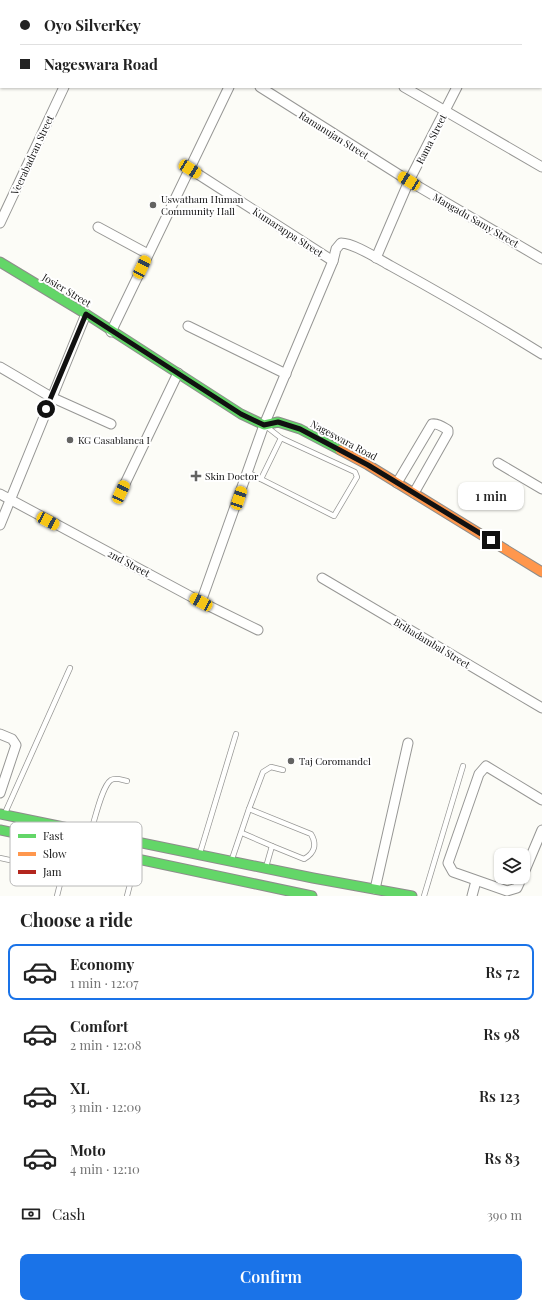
<!DOCTYPE html>
<html lang="en">
<head>
<meta charset="utf-8">
<style>
	body { margin:0; font-family:"Playfair Display",serif; background:#f6f6f6; color:#222; height:100vh; display:flex; flex-direction:column; font-size:15px; white-space:nowrap }
	* { box-sizing:border-box; margin:0 }
	p { font-size:13px; color:#767676 }
	.icon { flex:none; width:22px; height:22px; fill:none; stroke:currentColor; stroke-width:2; stroke-linecap:round; stroke-linejoin:round }
	.map { position:relative; height:896px; overflow:hidden }
	.side { display:flex; flex-direction:column; background:#fff; flex:1 }
	.side>* { flex:none }
	.top-card { position:absolute; left:0px; top:0px; width:542px; height:88px; box-shadow:0 1px 3px #0004; display:grid; align-content:center; height:88px; padding:0 20px; background:#fff }
	.tools { position:absolute; left:494px; top:848px; display:grid; gap:8px }
	.tools a { display:grid; place-items:center; width:36px; height:36px; border-radius:8px; background:#fff; box-shadow:0 1px 3px #0004; font-size:20px }
	.end { position:absolute; width:18px; height:18px; margin:-9px; border:5px solid #111; background:#fff; box-shadow:0 0 0 2px #fff }
	.from { border-radius:50% }
	.bubble { position:absolute; height:28px; border-radius:8px; background:#fff; box-shadow:0 1px 3px #0004; font-size:13px; font-weight:600; line-height:28px; text-align:center }
	.car { position:absolute; width:12px; height:24px; margin:-12px -6px; border-radius:5px; box-shadow:0 0 3px 1px #0007; background:linear-gradient(#f5c518 24%,#345 0 40%,#f5c518 0 76%,#345 0 86%,#f5c518 0) }
	.top-card b { display:flex; align-items:center; gap:14px; height:38px; font-size:15px }
	.top-card b+b { border-top:1px solid #e0e0e0 }
	.top-card i { width:10px; height:10px; background:#222 }
	ul { padding:0; list-style:none }
	li { display:flex; align-items:center; gap:12px; height:56px; margin:0 8px 6px; padding:0 12px; border:2px solid transparent; border-radius:8px }
	li div { flex:1 }
	li b { display:block; font-size:15px }
	li em { font-style:normal; font-weight:600 }
	li.on { border-color:#1a73e8 }
	li>.icon { width:36px; height:36px; stroke-width:1.5 }
	h2 { padding:0 20px; font-size:18px; line-height:48px }
	.pay { display:flex; align-items:center; gap:10px; height:44px; padding:0 20px; font-size:15px }
	.pay p { margin-inline-start:auto }
	.action { display:flex; gap:8px; margin-top:auto; padding:8px 20px }
	.action a { flex:1; height:46px; border-radius:8px; background:#1a73e8; color:#fff; font-size:16px; font-weight:600; line-height:46px; text-align:center }
	.map>svg:first-child { display:block }
	.lines { fill:none; stroke-linecap:round; stroke-linejoin:round }
	.lane-casing { stroke:#979795; stroke-width:6 }
	.street-casing { stroke:#979795; stroke-width:11 }
	.fast-casing { stroke:#8d8d8b; stroke-width:11 }
	.slow-casing { stroke:#8d8d8b; stroke-width:11 }
	.jam-casing { stroke:#8d8d8b; stroke-width:11 }
	.lane { stroke:#fffffe; stroke-width:4.5 }
	.street { stroke:#fffffe; stroke-width:9 }
	.fast { stroke:#63d668; stroke-width:9 }
	.slow { stroke:#ff974d; stroke-width:9 }
	.jam { stroke:#b3261e; stroke-width:9 }
	.route { stroke:#111; stroke-width:5 }
	.poi-dot { fill:#636362; stroke:#fff; stroke-width:1.5 }
	.labels { text-anchor:middle; stroke-width:4; stroke-linejoin:round; paint-order:stroke }
	.street-label { font-size:10px; fill:#111; stroke:#fff }
	.poi-label { font-size:10px; fill:#111; stroke:#fff; text-anchor:start }
	.key { fill:#fff; stroke:#b8b8b8; stroke-width:1 }
	.key-label { font-size:11px; fill:#111 }
</style>
</head>
<body>
<div class="map">
<svg width="542" height="896" viewBox="0 0 542 896">
	<rect width="100%" height="100%" fill="#fcfcf7"/>
	<g class="lines">
		<defs>
			<g id="lane">
				<polyline points="247,472 334,516 357,477 355,472 281,438 267,427"/>
				<polyline points="261,479 281,438"/>
				<polyline points="249,809 263,772 271,767 283,770"/>
				<polyline points="5,813 70,668"/>
				<path d="M91,831C95,819 102,786 111,780C116,777 122,780 127,781"/>
				<polyline points="242,833 272,846"/>
				<polyline points="200,853 236,734"/>
				<polyline points="0,858 93,878 98,871 102,870 132,877"/>
				<path d="M232,859L249,809L311,834C317,844 315,853 304,859L272,846L266,867"/>
				<polyline points="57,896 73,832"/>
				<polyline points="127,896 136,861"/>
				<polyline points="424,896 463,766"/>
			</g>
			<g id="street">
				<polyline points="295,0 297,1"/>
				<polyline points="373,0 375,1"/>
				<polyline points="109,1 109,0"/>
				<polyline points="261,1 262,0"/>
				<polyline points="389,1 389,0"/>
				<polyline points="0,53 1,53"/>
				<polyline points="260,87 409,181 542,259"/>
				<polyline points="404,87 542,167"/>
				<polyline points="190,169 333,261"/>
				<polyline points="0,223 64,87"/>
				<polyline points="98,227 148,254"/>
				<polyline points="376,258 409,181 457,87"/>
				<polyline points="188,326 286,374"/>
				<polyline points="111,332 229,87"/>
				<polyline points="0,367 51,397 111,424"/>
				<polyline points="498,463 542,489"/>
				<path d="M397,483L432,424C438,423 443,427 448,430V433L414,493"/>
				<polyline points="121,492 178,373"/>
				<polyline points="0,494 201,602 258,630"/>
				<polyline points="0,525 86,314"/>
				<polyline points="322,578 542,708"/>
				<path d="M201,602L264,425L333,261L336,249L341,243C354,243 378,259 391,266C442,294 492,323 542,354"/>
				<polyline points="0,734 12,739 16,745 0,793"/>
				<polyline points="523,875 542,830"/>
				<polyline points="522,877 517,888 507,891 453,872 448,863 479,774 486,766 542,800"/>
				<polyline points="375,889 408,743"/>
				<polyline points="472,896 476,881"/>
			</g>
			<g id="fast">
				<polyline points="476,0 476,1"/>
				<polyline points="502,0 502,1"/>
				<polyline points="541,58 542,59"/>
				<polyline points="0,262 86,314 241,414 264,425 278,422 300,429 340,450"/>
				<polyline points="0,814 313,878 412,896"/>
				<polyline points="0,830 312,896"/>
			</g>
			<g id="slow">
				<polyline points="541,46 542,47"/>
				<polyline points="340,450 368,465 542,572"/>
			</g>
			<polyline id="jam" points="517,0 517,1"/>
		</defs>
		<!-- lane casing -->
		<use href="#lane" class="lane-casing"/>
		<!-- street casing -->
		<use href="#street" class="street-casing"/>
		<!-- fast casing -->
		<use href="#fast" class="fast-casing"/>
		<!-- slow casing -->
		<use href="#slow" class="slow-casing"/>
		<!-- jam casing -->
		<use href="#jam" class="jam-casing"/>
		<!-- lane -->
		<use href="#lane" class="lane"/>
		<!-- street -->
		<use href="#street" class="street"/>
		<!-- fast -->
		<use href="#fast" class="fast"/>
		<!-- slow -->
		<use href="#slow" class="slow"/>
		<!-- jam -->
		<use href="#jam" class="jam"/>
	</g>
	<g class="lines">
		<!-- route -->
		<polyline class="route" points="46,409 86,314 241,414 264,425 278,422 300,429 368,465 491,540"/>
	</g>
	<!-- markers -->
	<g class="poi-dot">
		<circle cx="153" cy="205" r="4"/>
		<circle cx="70" cy="440" r="4"/>
		<path d="M194 470h4v4h4v4h-4v4h-4v-4h-4v-4h4z"/>
		<circle cx="291" cy="761" r="4"/>
	</g>
	<g class="labels">
		<!-- street labels -->
		<g class="street-label">
			<text transform="translate(334 135) rotate(32)" y="4">Ramanujan Street</text>
			<text transform="translate(431 139) rotate(-63)" y="4">Rama Street</text>
			<text transform="translate(32 155) rotate(-65)" y="4">Veerabadran Street</text>
			<text transform="translate(476 220) rotate(30)" y="4">Mangadu Samy Street</text>
			<text transform="translate(288 232) rotate(33)" y="4">Kumarappa Street</text>
			<text transform="translate(67 290) rotate(31)" y="4">Josier Street</text>
			<text transform="translate(344 440) rotate(28)" y="4">Nageswara Road</text>
			<text transform="translate(129 563) rotate(28)" y="4">2nd Street</text>
			<text transform="translate(432 643) rotate(31)" y="4">Brihadambal Street</text>
		</g>
		<!-- poi labels -->
		<g class="poi-label">
			<text x="161" y="203">Uswatham Human<tspan x="161" dy="12">Community Hall</tspan></text>
			<text x="78" y="444">KG Casablanca I</text>
			<text x="205" y="480">Skin Doctor</text>
			<text x="299" y="765">Taj Coromandel</text>
		</g>
	</g>
	<!-- legend -->
	<rect x="10" y="822" width="132" height="64" rx="6" class="key"/>
	<rect x="18" y="834" width="18" height="4" fill="#63d668"/>
	<rect x="18" y="852" width="18" height="4" fill="#ff974d"/>
	<rect x="18" y="870" width="18" height="4" fill="#b3261e"/>
	<g class="key-label">
		<text x="43" y="840">Fast</text>
		<text x="43" y="858">Slow</text>
		<text x="43" y="876">Jam</text>
	</g>
</svg>
<div class="tools">
<a><svg class="icon" aria-label="layers" viewBox="0 0 24 24"><path d="M12 4l9 5-9 5-9-5zM3 14l9 5 9-5"/></svg></a>
</div>
<i class="end from" style="left:46px;top:409px"></i>
<i class="end" style="left:491px;top:540px"></i>
<div class="bubble" style="left:458px;top:482px;width:66px">1 min</div>
<i class="car" style="left:190px;top:169px;rotate:122deg"></i>
<i class="car" style="left:409px;top:181px;rotate:302deg"></i>
<i class="car" style="left:142px;top:267px;rotate:26deg"></i>
<i class="car" style="left:121px;top:492px;rotate:25deg"></i>
<i class="car" style="left:239px;top:498px;rotate:18deg"></i>
<i class="car" style="left:48px;top:521px;rotate:118deg"></i>
<i class="car" style="left:201px;top:602px;rotate:298deg"></i>
<div class="top-card">
<b><i class="from"></i>Oyo SilverKey</b>
<b><i></i>Nageswara Road</b>
</div>
</div>
<section class="side">
<h2>Choose a ride</h2>
<ul>
<li class="on"><svg class="icon" aria-label="car" viewBox="0 0 24 24"><path d="M5 17H2v-5l4-1 3-4h7l3 4 3 1v5h-3M9 17h6M6 11h13"/><circle cx="7" cy="17" r="2"/><circle cx="17" cy="17" r="2"/></svg><div><b>Economy</b><p>1 min · 12:07</p></div><em>Rs 72</em></li>
<li><svg class="icon" aria-label="car" viewBox="0 0 24 24"><path d="M5 17H2v-5l4-1 3-4h7l3 4 3 1v5h-3M9 17h6M6 11h13"/><circle cx="7" cy="17" r="2"/><circle cx="17" cy="17" r="2"/></svg><div><b>Comfort</b><p>2 min · 12:08</p></div><em>Rs 98</em></li>
<li><svg class="icon" aria-label="car" viewBox="0 0 24 24"><path d="M5 17H2v-5l4-1 3-4h7l3 4 3 1v5h-3M9 17h6M6 11h13"/><circle cx="7" cy="17" r="2"/><circle cx="17" cy="17" r="2"/></svg><div><b>XL</b><p>3 min · 12:09</p></div><em>Rs 123</em></li>
<li><svg class="icon" aria-label="car" viewBox="0 0 24 24"><path d="M5 17H2v-5l4-1 3-4h7l3 4 3 1v5h-3M9 17h6M6 11h13"/><circle cx="7" cy="17" r="2"/><circle cx="17" cy="17" r="2"/></svg><div><b>Moto</b><p>4 min · 12:10</p></div><em>Rs 83</em></li>
</ul>
<div class="pay"><svg class="icon" aria-label="cash" viewBox="0 0 24 24"><path d="M3 7h18v10H3z"/><circle cx="12" cy="12" r="2"/></svg>Cash<p>390 m</p></div>
<div class="action"><a>Confirm</a></div>
</section>
</body>
</html>
